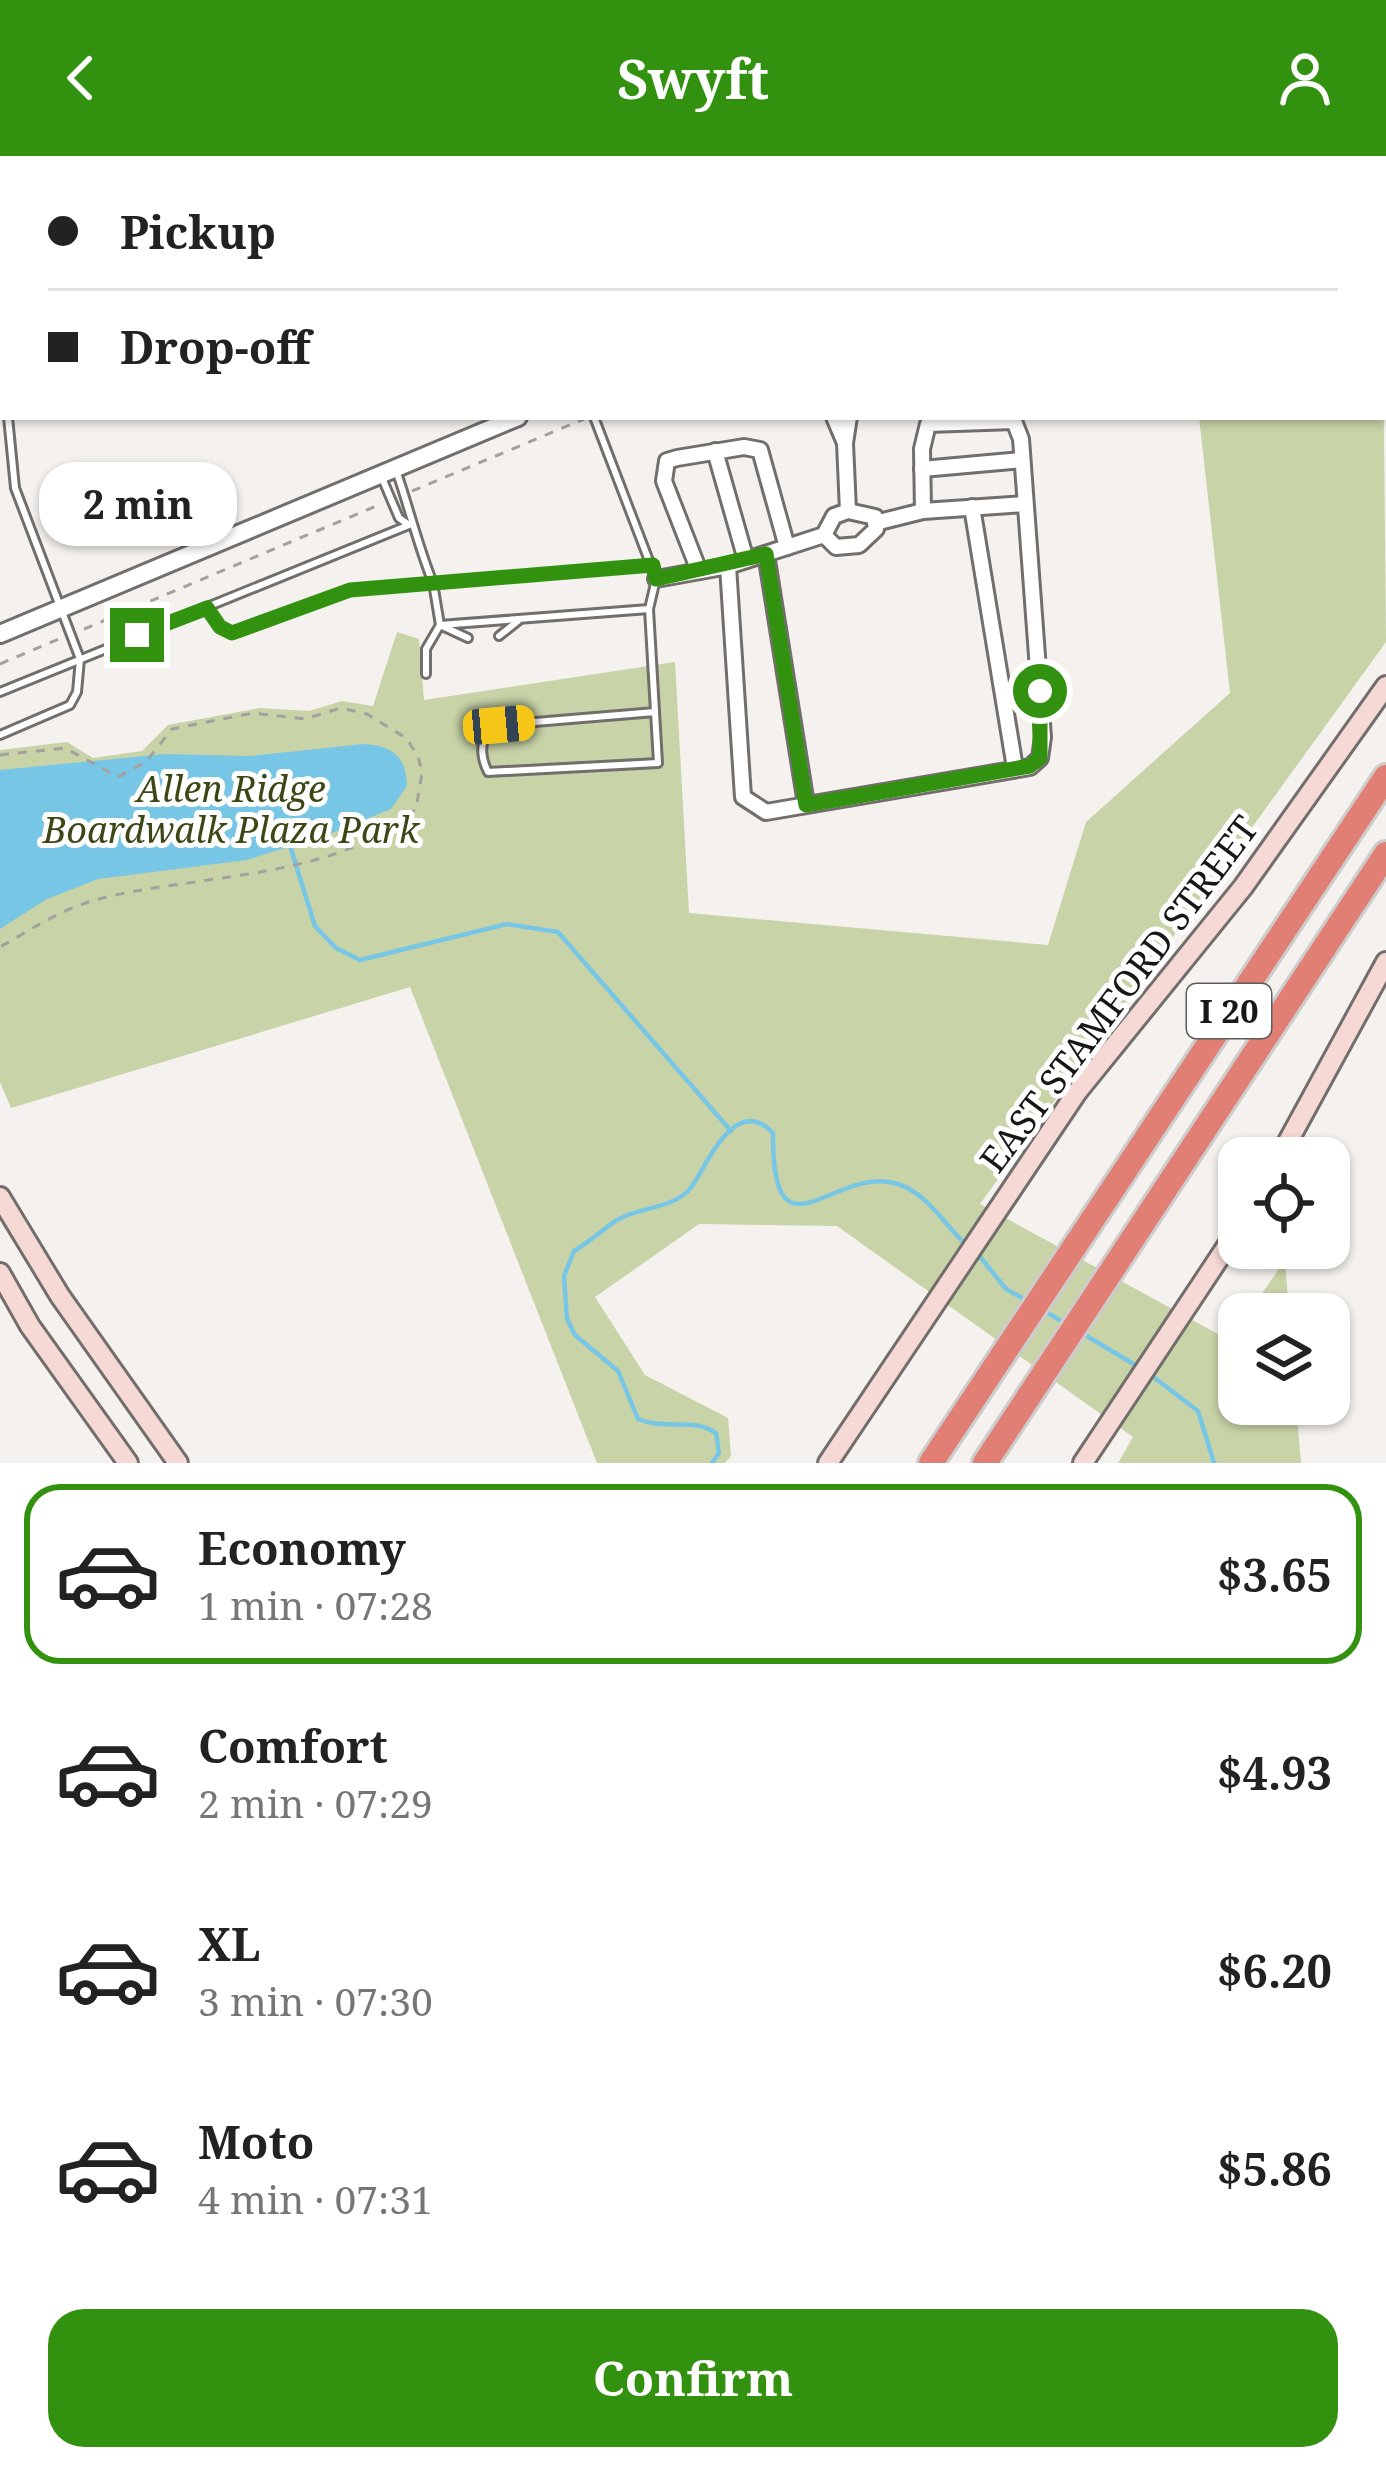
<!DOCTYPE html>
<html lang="en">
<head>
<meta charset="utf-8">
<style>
	body { margin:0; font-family:"Noto Serif",serif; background:#f6f6f6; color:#222; height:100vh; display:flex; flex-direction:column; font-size:45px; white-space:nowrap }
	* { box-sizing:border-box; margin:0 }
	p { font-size:39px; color:#767676 }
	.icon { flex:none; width:66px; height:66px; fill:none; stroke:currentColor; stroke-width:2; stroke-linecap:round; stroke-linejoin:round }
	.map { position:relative; height:1307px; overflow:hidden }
	.details { display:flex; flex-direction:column; background:#fff; flex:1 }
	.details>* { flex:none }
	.hud { position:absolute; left:0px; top:0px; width:1386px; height:264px; box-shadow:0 3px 9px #0004; display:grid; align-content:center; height:264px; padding:0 48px; background:#fff }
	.controls { position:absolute; left:1218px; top:981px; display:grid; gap:24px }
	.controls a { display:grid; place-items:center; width:132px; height:132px; border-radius:24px; background:#fff; box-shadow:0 3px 9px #0004; font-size:60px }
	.end { position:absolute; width:54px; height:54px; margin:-27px; border:15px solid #32920f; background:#fff; box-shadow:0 0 0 6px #fff }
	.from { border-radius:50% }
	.bubble { position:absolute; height:84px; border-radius:36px; background:#fff; box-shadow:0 3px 9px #0004; font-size:39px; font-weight:700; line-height:84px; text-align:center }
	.car { position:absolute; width:36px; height:72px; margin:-36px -18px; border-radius:15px; box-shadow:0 0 9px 3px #0007; background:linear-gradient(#f5c518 24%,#345 0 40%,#f5c518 0 76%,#345 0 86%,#f5c518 0) }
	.hud b { display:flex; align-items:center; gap:42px; height:114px; font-size:45px }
	.hud b+b { border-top:3px solid #e0e0e0 }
	.hud i { width:30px; height:30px; background:#222 }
	ul { padding:21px 0 0; list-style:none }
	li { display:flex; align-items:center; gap:36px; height:180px; margin:0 24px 18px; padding:0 24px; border:6px solid transparent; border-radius:36px }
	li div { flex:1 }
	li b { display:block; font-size:45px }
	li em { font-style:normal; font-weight:700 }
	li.current { border-color:#32920f }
	li>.icon { width:108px; height:108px; stroke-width:1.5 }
	.primary-button { display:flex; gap:24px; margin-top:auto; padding:24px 48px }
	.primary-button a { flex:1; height:138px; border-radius:36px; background:#32920f; color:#fff; font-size:48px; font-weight:700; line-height:138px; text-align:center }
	header { display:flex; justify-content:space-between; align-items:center; height:156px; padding:0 48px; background:#32920f; color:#fff; font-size:54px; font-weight:700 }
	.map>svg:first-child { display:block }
	.built { fill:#ede3dc }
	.green { fill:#c8d3a7 }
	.water { fill:#78c6e5 }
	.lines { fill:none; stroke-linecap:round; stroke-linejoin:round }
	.stream { stroke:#78c6e5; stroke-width:4.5 }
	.service-casing { stroke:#716e6c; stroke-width:12 }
	.minor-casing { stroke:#716e6c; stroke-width:20 }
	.tertiary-casing { stroke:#716e6c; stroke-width:22 }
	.secondary-casing { stroke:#716e6c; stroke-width:24 }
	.motorway-casing { stroke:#ccc; stroke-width:30 }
	.path { stroke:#a3a19f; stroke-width:3; stroke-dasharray:9 9; stroke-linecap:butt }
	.service { stroke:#fff; stroke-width:6 }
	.minor { stroke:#fff; stroke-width:14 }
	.tertiary { stroke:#fff; stroke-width:16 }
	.secondary { stroke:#f6d9d5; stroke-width:18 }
	.motorway { stroke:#e17f74; stroke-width:24 }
	.route { stroke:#32920f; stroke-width:15 }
	.labels { text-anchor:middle; stroke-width:10; stroke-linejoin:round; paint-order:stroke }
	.shield { fill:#fff; stroke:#5d5d5c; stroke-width:3 }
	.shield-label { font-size:33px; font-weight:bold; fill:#181716 }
	.park-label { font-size:36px; font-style:italic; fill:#3d4716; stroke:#fff }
	.street-label { font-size:36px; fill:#181716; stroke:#fff }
</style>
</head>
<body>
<header><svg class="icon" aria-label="back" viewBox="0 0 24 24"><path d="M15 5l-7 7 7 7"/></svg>Swyft<svg class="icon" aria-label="person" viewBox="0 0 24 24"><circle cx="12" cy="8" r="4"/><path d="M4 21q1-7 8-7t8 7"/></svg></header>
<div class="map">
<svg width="1386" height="1307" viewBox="0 0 1386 1307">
	<rect width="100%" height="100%" fill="#f4f1ee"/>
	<!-- built -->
	<rect class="built" x="801" y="0" width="321" height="3"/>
	<!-- green -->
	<g class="green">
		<polygon points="1383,175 1386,486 980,1048 1229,1184 1239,1171 1239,1248 1296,1248 1301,1307 1118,1307 1133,1281 837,1070 699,1068 595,1141 645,1219 728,1262 731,1300 725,1307 597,1307 410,831 11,952 0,926 0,594 67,586 93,602 142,595 168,569 260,552 309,555 342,545 373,550 397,476 419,483 424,544 675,506 689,757 1048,789 1086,666 1230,537 1199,261 1383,261"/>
		<polygon points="1285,1104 1289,1158 1248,1158"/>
	</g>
	<!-- water -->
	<path class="water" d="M364,588C393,590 406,600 407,630L391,653L332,677L247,704L98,723L45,744L0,773V614L165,598L250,600Z"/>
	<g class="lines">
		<!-- stream -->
		<g class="stream">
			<polyline points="290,690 315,770 336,792 360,804 507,768 558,776 731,975"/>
			<polyline points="977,1097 1006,1133 1029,1146"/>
			<polyline points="1044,1155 1065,1167"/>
			<polyline points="1080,1176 1137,1210"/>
			<polyline points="1147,1216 1198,1255 1214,1307"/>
			<path d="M712,1307L719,1297L716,1277C692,1261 667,1275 638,1263L618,1215L575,1179L567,1163L564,1120L574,1095C589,1086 598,1078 611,1068C633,1051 669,1054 688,1035C702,1023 732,933 773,977C772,1114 835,1007 898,1028C929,1038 945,1071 968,1090"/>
		</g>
		<defs>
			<g id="service">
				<polyline points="359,0 360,3"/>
				<polyline points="791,0 791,3"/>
				<polyline points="1101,0 1102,3"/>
				<polyline points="0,149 3,193"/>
				<path d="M594,261L656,423L649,453L658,607L488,616C481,602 480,590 487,575L499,569L655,556"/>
				<path d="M397,317C410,355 418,390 433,427L653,409"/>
				<polyline points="207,451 409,369 399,362 382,322"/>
				<polyline points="499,480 518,465"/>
				<polyline points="426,518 426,493 440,469 468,482"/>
				<polyline points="0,536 207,452 220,471 233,477 350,434 433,427 440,469 649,453"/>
				<polyline points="0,579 70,549 77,536 80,503 15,332 8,261"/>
			</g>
			<g id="minor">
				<polyline points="458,0 458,3"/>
				<polyline points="834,261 845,287 849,261"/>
				<polyline points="845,287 848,355"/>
				<polyline points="715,295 746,404"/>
				<polyline points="922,313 1022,304"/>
				<polyline points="972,351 1015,612"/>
				<polyline points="875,367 923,355 1025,348"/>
				<polyline points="766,398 806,648"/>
				<polyline points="728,410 743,641 766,656 1030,611 1040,602 1043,581 1021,283 1014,265 928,268 922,293 923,355"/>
				<polyline points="699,415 664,325 667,305 677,302 744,291 760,294 787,391"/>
				<polyline points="656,423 728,410 824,379 836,391 859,389 876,373 875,361 848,355 834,360 824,379"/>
			</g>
			<g id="tertiary">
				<polyline points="1383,138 1386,138"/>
				<polyline points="0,235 3,235"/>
				<polyline points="0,478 518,261"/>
			</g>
			<g id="secondary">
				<polyline points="1279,1002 1386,806"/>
				<polyline points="0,1041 60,1140 178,1307"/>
				<polyline points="0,1117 30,1170 128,1307"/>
				<polyline points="828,1307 1077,936 1243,731 1386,530"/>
				<polyline points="1083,1307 1239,1072"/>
			</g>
			<g id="motorway">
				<polyline points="931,1307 1386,621"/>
				<polyline points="985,1307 1386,698"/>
			</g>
		</defs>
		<!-- service casing -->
		<use href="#service" class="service-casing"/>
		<!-- minor casing -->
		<use href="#minor" class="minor-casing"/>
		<!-- tertiary casing -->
		<use href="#tertiary" class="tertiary-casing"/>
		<!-- secondary casing -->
		<use href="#secondary" class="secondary-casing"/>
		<!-- motorway casing -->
		<use href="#motorway" class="motorway-casing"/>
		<!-- path -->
		<g class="path">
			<polyline points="412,335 584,263"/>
			<polyline points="84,473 381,348"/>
			<polyline points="0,508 59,483"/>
			<path d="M0,599L65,592L118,621L146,606L172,573L253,557L305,563L341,552L367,558L406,582L418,600L422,617L416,653C339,724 194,718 99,743C63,752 32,773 0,791"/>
		</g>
		<!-- service -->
		<use href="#service" class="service"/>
		<!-- minor -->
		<use href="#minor" class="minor"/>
		<!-- tertiary -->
		<use href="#tertiary" class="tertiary"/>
		<!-- secondary -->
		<use href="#secondary" class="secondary"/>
		<!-- motorway -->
		<use href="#motorway" class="motorway"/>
	</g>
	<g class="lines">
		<!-- route -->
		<polyline class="route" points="137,479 207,452 220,471 232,477 350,434 653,409 656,423 766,398 806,649 1030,610 1040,602 1040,535"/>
	</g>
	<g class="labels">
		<!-- shield labels -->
		<rect class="shield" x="1187" y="828" width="84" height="54" rx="9"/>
		<g class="shield-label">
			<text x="1229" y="867">I 20</text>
		</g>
		<!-- park labels -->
		<g class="park-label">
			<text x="231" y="646">Allen Ridge<tspan x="231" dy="41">Boardwalk Plaza Park</tspan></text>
		</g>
		<!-- street labels -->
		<g class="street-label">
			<text transform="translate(1119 838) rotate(-53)" y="13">EAST STAMFORD STREET</text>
		</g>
	</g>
</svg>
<div class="controls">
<a><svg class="icon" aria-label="locate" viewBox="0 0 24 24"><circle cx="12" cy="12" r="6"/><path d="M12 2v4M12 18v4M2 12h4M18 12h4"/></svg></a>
<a><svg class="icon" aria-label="layers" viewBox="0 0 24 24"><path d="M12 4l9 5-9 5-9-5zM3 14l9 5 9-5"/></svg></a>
</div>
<i class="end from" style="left:1040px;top:535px"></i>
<i class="end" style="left:137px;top:479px"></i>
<div class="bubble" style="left:39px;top:306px;width:198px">2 min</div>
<i class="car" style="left:499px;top:569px;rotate:85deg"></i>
<div class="hud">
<b><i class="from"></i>Pickup</b>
<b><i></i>Drop-off</b>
</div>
</div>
<section class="details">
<ul>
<li class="current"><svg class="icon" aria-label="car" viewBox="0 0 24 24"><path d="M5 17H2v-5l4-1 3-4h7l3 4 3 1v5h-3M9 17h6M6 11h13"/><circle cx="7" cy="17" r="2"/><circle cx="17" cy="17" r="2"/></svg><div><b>Economy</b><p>1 min · 07:28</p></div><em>$3.65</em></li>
<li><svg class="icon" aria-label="car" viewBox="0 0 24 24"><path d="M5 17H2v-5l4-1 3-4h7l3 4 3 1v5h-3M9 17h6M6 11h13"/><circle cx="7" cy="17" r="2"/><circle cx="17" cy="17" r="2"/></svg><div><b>Comfort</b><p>2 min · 07:29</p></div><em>$4.93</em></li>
<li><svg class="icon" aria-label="car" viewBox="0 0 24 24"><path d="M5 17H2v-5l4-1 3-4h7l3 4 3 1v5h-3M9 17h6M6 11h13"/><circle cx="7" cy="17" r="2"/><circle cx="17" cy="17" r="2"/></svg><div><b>XL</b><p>3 min · 07:30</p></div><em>$6.20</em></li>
<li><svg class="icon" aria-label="car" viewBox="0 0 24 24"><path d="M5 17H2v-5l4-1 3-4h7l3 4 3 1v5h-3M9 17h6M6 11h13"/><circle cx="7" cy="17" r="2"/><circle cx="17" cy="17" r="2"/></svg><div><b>Moto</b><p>4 min · 07:31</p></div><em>$5.86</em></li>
</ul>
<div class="primary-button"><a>Confirm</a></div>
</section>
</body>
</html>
